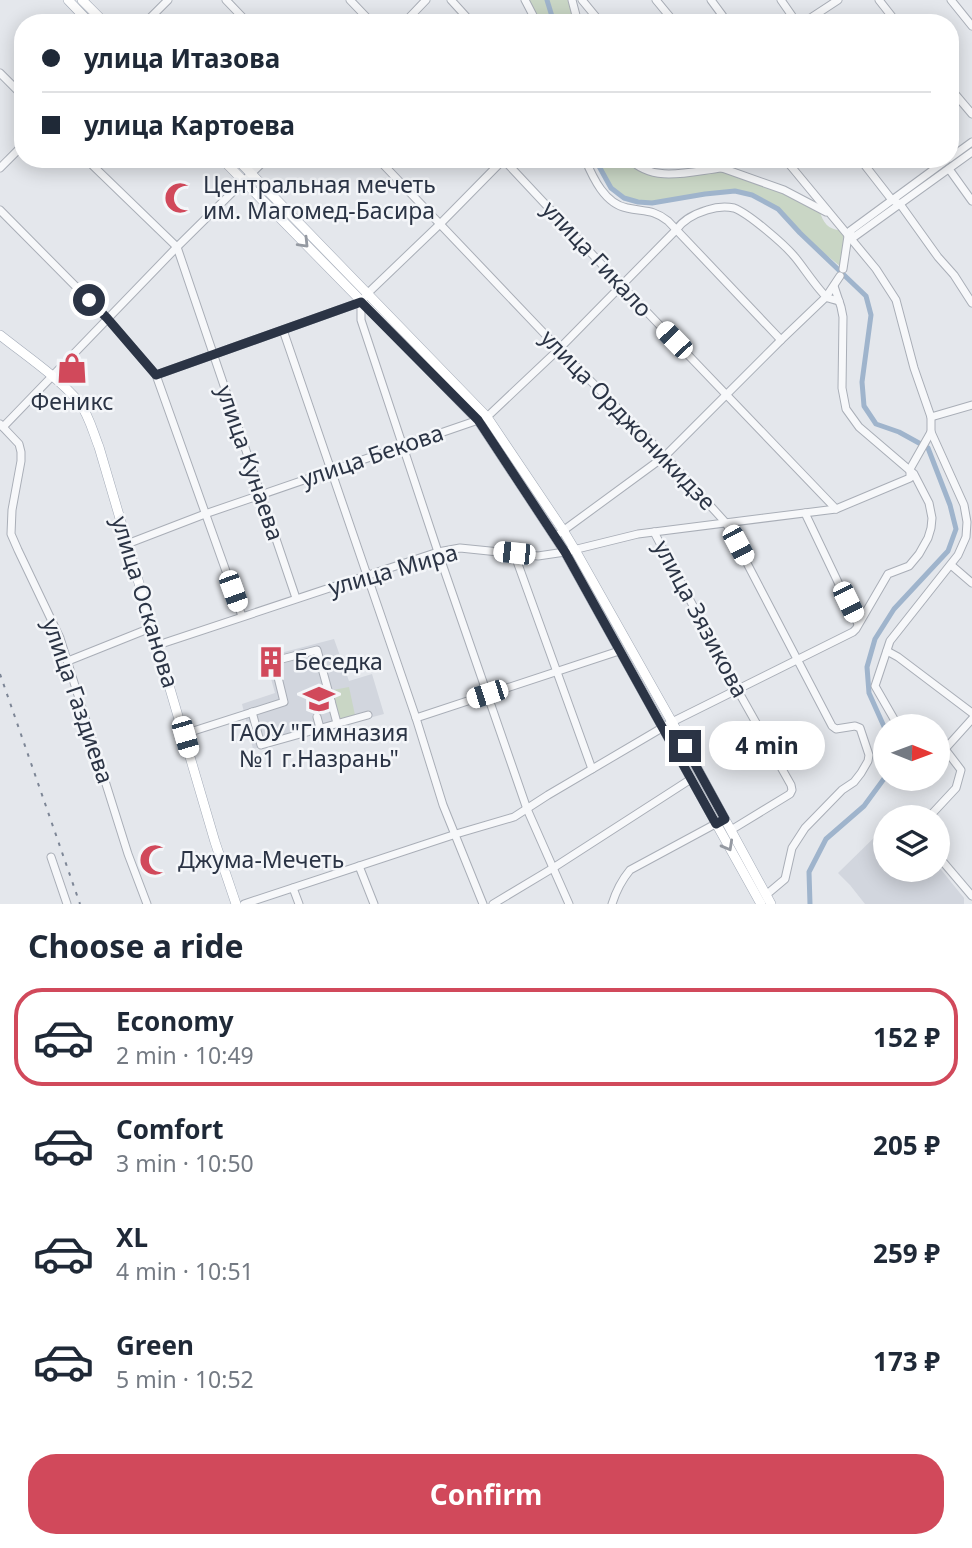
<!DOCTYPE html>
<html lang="en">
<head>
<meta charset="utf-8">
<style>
	body { margin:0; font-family:"Noto Sans",sans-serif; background:#f6f6f7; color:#1f2937; height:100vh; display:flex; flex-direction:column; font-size:26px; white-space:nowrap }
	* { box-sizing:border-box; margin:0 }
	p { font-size:23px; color:#747a83 }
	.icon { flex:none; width:38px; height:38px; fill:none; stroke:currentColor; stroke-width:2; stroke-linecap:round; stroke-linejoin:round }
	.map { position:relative; height:904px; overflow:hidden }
	.side { display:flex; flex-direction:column; background:#fff; flex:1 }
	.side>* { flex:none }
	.top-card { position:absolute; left:14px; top:14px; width:945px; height:154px; border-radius:28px; box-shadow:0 4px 18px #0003; display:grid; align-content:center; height:154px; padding:0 28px; background:#fff }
	.needle { width:46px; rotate:91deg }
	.buttons { position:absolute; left:873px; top:714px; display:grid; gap:14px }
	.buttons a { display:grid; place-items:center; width:77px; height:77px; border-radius:50%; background:#fff; box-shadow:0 4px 18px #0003; font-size:35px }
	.end { position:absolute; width:32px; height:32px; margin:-16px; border:9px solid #2b3445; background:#fff; box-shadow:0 0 0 4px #fff }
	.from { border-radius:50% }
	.bubble { position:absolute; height:49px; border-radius:24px; background:#fff; box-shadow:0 4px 18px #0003; font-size:23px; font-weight:700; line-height:49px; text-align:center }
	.car { position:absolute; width:21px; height:42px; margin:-21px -10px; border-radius:9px; box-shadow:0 0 5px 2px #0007; background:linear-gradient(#fff 24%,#345 0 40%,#fff 0 76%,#345 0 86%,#fff 0) }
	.top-card b { display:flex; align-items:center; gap:24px; height:66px; font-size:26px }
	.top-card b+b { border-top:2px solid #e0e1e3 }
	.top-card i { width:18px; height:18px; background:#1f2937 }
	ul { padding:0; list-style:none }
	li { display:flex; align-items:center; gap:21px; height:98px; margin:0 14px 10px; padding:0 14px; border:4px solid transparent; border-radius:28px }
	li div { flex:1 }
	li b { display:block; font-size:26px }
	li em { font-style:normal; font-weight:700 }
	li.selected { border-color:#d1495b }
	li>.icon { width:63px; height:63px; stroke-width:1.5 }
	h2 { padding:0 28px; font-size:32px; line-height:84px }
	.action { display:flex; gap:14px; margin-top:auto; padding:14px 28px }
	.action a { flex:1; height:80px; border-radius:28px; background:#d1495b; color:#fff; font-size:28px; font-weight:700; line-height:80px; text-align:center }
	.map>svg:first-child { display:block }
	.built { fill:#d2d6de }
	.green { fill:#c9d6c5 }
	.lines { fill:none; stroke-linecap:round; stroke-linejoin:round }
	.canal { stroke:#9fb4cc; stroke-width:5 }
	.minor-casing { stroke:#a9aeb7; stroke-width:9 }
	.major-casing { stroke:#a3abb8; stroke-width:10 }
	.minor { stroke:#f7f8fa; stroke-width:7 }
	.major { stroke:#fff; stroke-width:9 }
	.rail { stroke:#7d8696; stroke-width:2; stroke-dasharray:3.5 7; stroke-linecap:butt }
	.oneway { stroke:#959aa2 }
	.route { stroke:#2b3445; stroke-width:9 }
	.labels { text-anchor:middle; stroke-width:5; stroke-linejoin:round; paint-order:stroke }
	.poi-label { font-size:23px; fill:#2b3445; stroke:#f4f6f9; text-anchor:start }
	.street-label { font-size:23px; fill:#2b3445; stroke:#f4f6f9 }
</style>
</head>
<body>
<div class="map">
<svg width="972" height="904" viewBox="0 0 972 904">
	<rect width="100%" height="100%" fill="#e4e7ec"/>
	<!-- built -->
	<g class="built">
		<polygon points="334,639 349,681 372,674 384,714 253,749 242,704 275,693 265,657"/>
		<polygon points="885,827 886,870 938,870 938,866 964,898 964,904 865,904 850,885 838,873"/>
	</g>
	<!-- green -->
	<g class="green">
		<polygon points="525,0 572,0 578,23 537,23"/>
		<path d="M595,159H630L663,175L722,168L784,190L820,211C822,222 829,230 840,230C849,241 843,255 841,267C828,256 813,245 800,233C784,217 773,201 750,194C709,183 642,223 611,187C604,180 599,168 595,159Z"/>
		<polygon points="349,687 355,715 339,719 333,690"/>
	</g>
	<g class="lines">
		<!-- canal -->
		<g class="canal">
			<polyline points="547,0 554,23"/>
			<polyline points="595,159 611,188 624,198 638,202 652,203 705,194 735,191 752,195 778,209 800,233 866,296 871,315 862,382 864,406 876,424 899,432 928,448 950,505 956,529 948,551 894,609 875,639 867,667 869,693 886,731"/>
			<polyline points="810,904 809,872 826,839 864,806 886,776"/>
		</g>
		<defs>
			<g id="minor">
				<polyline points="226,0 248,23"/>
				<polyline points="350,0 372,23"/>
				<polyline points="451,0 472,23"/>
				<polyline points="525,0 537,23"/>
				<polyline points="572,0 578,23"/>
				<polyline points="582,0 601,23"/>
				<polyline points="656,0 675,23"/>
				<polyline points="711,0 728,23"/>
				<polyline points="781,0 797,23"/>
				<polyline points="879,0 897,23"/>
				<polyline points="951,0 972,26"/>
				<polyline points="145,23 168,0"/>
				<polyline points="404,23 426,0"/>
				<polyline points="803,23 838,0"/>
				<polyline points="0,73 23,96"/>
				<polyline points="950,88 972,114"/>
				<polyline points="950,158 972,142"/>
				<polyline points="86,159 177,247 296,598"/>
				<polyline points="378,159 559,349 665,456 726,523 832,726 836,729 855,726 860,728 869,755 868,761 861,773 854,782 842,790 805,828 792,848 785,879 766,895"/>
				<polyline points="503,159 622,286 836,509"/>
				<path d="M585,159C593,178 605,204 627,208C644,212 653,209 668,221L781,340"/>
				<path d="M630,159C653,184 692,171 722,168"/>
				<polyline points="714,159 722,168 784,190 826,212"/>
				<polyline points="785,159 876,269 896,300 914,368 931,417 931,432 964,505 967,522 966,537 958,555 890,641 875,686 898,726"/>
				<polyline points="860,159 892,200 900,204 938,257 954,275 972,303"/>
				<polyline points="0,168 23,145"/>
				<polyline points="949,169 972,201"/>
				<polyline points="0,210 107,318 156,375 242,616"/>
				<polyline points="851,234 854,237 972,152"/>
				<polyline points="843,269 848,236 851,234 850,231 948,159"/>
				<polyline points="361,302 361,320 438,552 527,809 569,904"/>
				<polyline points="283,330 416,718 443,805 483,904"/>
				<polyline points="156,375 361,302 368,293 440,224 504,159"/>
				<polyline points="931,417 972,405"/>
				<polyline points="0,424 19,444 21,452 21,461 12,510 11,534 18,550 60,638 128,854 147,904"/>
				<polyline points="3,427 177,247 266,159"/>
				<polyline points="805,513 858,624"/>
				<polyline points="654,532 737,689 791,785 792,790 790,794 731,830"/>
				<polyline points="560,533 665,456 781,340 826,297 840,276"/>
				<path d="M127,544L205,514L487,417L559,349L676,230C684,219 694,214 707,210C716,207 725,206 734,208C748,213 784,244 794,256C802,265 820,293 828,298C831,299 835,300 839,301"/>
				<polyline points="514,553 592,769"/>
				<polyline points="951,565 972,583"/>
				<polyline points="158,645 438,552 460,548 538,556 565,552 638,534 836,509 910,478 910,469 931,432"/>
				<polyline points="887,651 898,657 972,713"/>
				<polyline points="68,661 153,627"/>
				<polyline points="328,702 331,701 337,723"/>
				<polyline points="252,712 261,745 368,715"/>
				<polyline points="317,717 320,728"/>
				<polyline points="416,718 619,651"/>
				<polyline points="184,734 284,702 274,661 317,650 331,701"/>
				<polyline points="929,817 956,788 961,770 945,749 972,719"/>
				<polyline points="938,856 972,896"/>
				<polyline points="51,857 67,904"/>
				<polyline points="359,866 374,904"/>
				<polyline points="293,888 299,904"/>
				<polyline points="244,904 456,834 514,817 548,795 672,722 853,632 856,629 888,574 909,566 919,554 928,538 931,528 932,518 929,503 914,474 859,427 846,409 842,388 843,317 841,307 834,286"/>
				<polyline points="493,904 553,868 691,779"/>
				<path d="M612,904C616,891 621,881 630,870L719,822"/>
			</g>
			<g id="major">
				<polyline points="68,0 90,23"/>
				<polyline points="82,0 105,23"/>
				<polyline points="222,159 478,420 565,552 761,904"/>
				<polyline points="237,159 487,417 563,530 575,550 672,722 771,904"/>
				<path d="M0,335C25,355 58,377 79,402C89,415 93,432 99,447L215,842L236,904"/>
			</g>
		</defs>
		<!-- minor casing -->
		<use href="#minor" class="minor-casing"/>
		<!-- major casing -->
		<use href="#major" class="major-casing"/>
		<!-- minor -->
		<use href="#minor" class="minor"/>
		<!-- major -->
		<use href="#major" class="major"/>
		<!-- rail -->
		<polyline class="rail" points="0,674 80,904"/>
	</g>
	<!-- one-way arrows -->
	<defs><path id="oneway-chevron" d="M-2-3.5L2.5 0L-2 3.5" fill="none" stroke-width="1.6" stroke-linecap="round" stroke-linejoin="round" transform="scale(1.75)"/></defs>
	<g class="oneway">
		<use href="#oneway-chevron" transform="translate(304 243) rotate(46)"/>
		<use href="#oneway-chevron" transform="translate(728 846) rotate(61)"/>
	</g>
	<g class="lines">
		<!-- route -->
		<polyline class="route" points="89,300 107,318 156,375 361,302 478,420 565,552 716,824 725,819 685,746"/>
	</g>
	<!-- icons -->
	<defs>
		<symbol id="mosque-bare" viewBox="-9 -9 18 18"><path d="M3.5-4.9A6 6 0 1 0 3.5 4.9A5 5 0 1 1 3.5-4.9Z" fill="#d1495b" stroke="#f4f6f9" stroke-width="2.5" paint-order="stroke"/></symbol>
		<symbol id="shop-bare" viewBox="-9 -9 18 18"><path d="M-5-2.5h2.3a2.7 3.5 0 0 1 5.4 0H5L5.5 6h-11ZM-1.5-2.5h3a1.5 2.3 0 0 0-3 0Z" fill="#d1495b" stroke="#f4f6f9" stroke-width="2.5" paint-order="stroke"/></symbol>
		<symbol id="building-bare" viewBox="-9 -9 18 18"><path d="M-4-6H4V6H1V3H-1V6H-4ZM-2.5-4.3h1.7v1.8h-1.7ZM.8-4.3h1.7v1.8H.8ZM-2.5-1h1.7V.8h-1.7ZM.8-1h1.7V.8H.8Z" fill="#d1495b" stroke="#f4f6f9" stroke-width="2.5" paint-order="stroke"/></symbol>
		<symbol id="school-bare" viewBox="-9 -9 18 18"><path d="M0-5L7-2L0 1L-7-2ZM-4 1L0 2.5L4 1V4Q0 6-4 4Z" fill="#d1495b" stroke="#f4f6f9" stroke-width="2.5" paint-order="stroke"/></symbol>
	</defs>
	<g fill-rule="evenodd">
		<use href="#mosque-bare" x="158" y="176" width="44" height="44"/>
		<use href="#shop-bare" x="50" y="346" width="44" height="44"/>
		<use href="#building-bare" x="249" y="640" width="44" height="44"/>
		<use href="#school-bare" x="297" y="677" width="44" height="44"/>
		<use href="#mosque-bare" x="133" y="838" width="44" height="44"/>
	</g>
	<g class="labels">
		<!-- poi labels -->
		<g class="poi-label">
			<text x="203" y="193">Центральная мечеть<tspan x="203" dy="26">им. Магомед-Басира</tspan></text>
			<text x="72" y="410" text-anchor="middle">Феникс</text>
			<text x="294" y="670">Беседка</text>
			<text x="319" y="741" text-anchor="middle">ГАОУ "Гимназия<tspan x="319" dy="26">№1 г.Назрань"</tspan></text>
			<text x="178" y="868">Джума-Мечеть</text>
		</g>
		<!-- street labels -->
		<g class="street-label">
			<text transform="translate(597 259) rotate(47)" y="8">улица Гикало</text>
			<text transform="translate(628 420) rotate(46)" y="8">улица Орджоникидзе</text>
			<text transform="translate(372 456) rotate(-19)" y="8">улица Бекова</text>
			<text transform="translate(250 463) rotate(71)" y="8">улица Кунаева</text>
			<text transform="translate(393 570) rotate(-16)" y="8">улица Мира</text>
			<text transform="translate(145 602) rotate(73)" y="8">улица Осканова</text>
			<text transform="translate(701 619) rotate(62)" y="8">улица Зязикова</text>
			<text transform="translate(78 701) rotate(71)" y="8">улица Газдиева</text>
		</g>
	</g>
</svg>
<div class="buttons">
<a><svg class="needle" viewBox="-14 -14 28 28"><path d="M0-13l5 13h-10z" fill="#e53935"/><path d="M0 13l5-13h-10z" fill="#747a83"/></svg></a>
<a><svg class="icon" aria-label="layers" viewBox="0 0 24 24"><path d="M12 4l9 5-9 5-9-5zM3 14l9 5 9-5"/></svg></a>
</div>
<i class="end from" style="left:89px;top:300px"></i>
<i class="end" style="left:685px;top:746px"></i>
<div class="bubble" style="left:709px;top:721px;width:116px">4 min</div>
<i class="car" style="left:674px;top:340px;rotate:316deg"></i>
<i class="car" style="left:738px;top:545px;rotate:152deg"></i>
<i class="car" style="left:514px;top:553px;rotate:276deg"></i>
<i class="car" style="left:233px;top:591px;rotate:160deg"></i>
<i class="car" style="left:848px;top:602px;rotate:154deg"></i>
<i class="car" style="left:487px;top:694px;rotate:252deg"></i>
<i class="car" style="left:185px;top:737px;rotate:164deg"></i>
<div class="top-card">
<b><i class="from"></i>улица Итазова</b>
<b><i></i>улица Картоева</b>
</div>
</div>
<section class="side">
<h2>Choose a ride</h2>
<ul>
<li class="selected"><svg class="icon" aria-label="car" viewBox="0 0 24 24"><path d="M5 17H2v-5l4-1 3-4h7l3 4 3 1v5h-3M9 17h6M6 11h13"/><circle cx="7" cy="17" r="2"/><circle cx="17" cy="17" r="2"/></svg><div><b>Economy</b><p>2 min · 10:49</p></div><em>152 ₽</em></li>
<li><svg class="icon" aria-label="car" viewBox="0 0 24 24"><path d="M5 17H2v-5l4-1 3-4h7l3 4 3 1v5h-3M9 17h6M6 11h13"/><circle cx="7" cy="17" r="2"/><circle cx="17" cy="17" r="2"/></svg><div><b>Comfort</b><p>3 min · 10:50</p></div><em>205 ₽</em></li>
<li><svg class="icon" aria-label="car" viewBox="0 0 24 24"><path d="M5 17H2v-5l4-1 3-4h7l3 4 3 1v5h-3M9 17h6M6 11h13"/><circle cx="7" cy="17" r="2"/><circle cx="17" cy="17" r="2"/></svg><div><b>XL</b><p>4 min · 10:51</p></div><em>259 ₽</em></li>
<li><svg class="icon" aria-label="car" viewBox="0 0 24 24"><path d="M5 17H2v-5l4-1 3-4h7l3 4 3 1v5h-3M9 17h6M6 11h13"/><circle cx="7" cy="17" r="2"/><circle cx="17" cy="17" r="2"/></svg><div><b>Green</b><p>5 min · 10:52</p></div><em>173 ₽</em></li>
</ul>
<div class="action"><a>Confirm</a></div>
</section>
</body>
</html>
